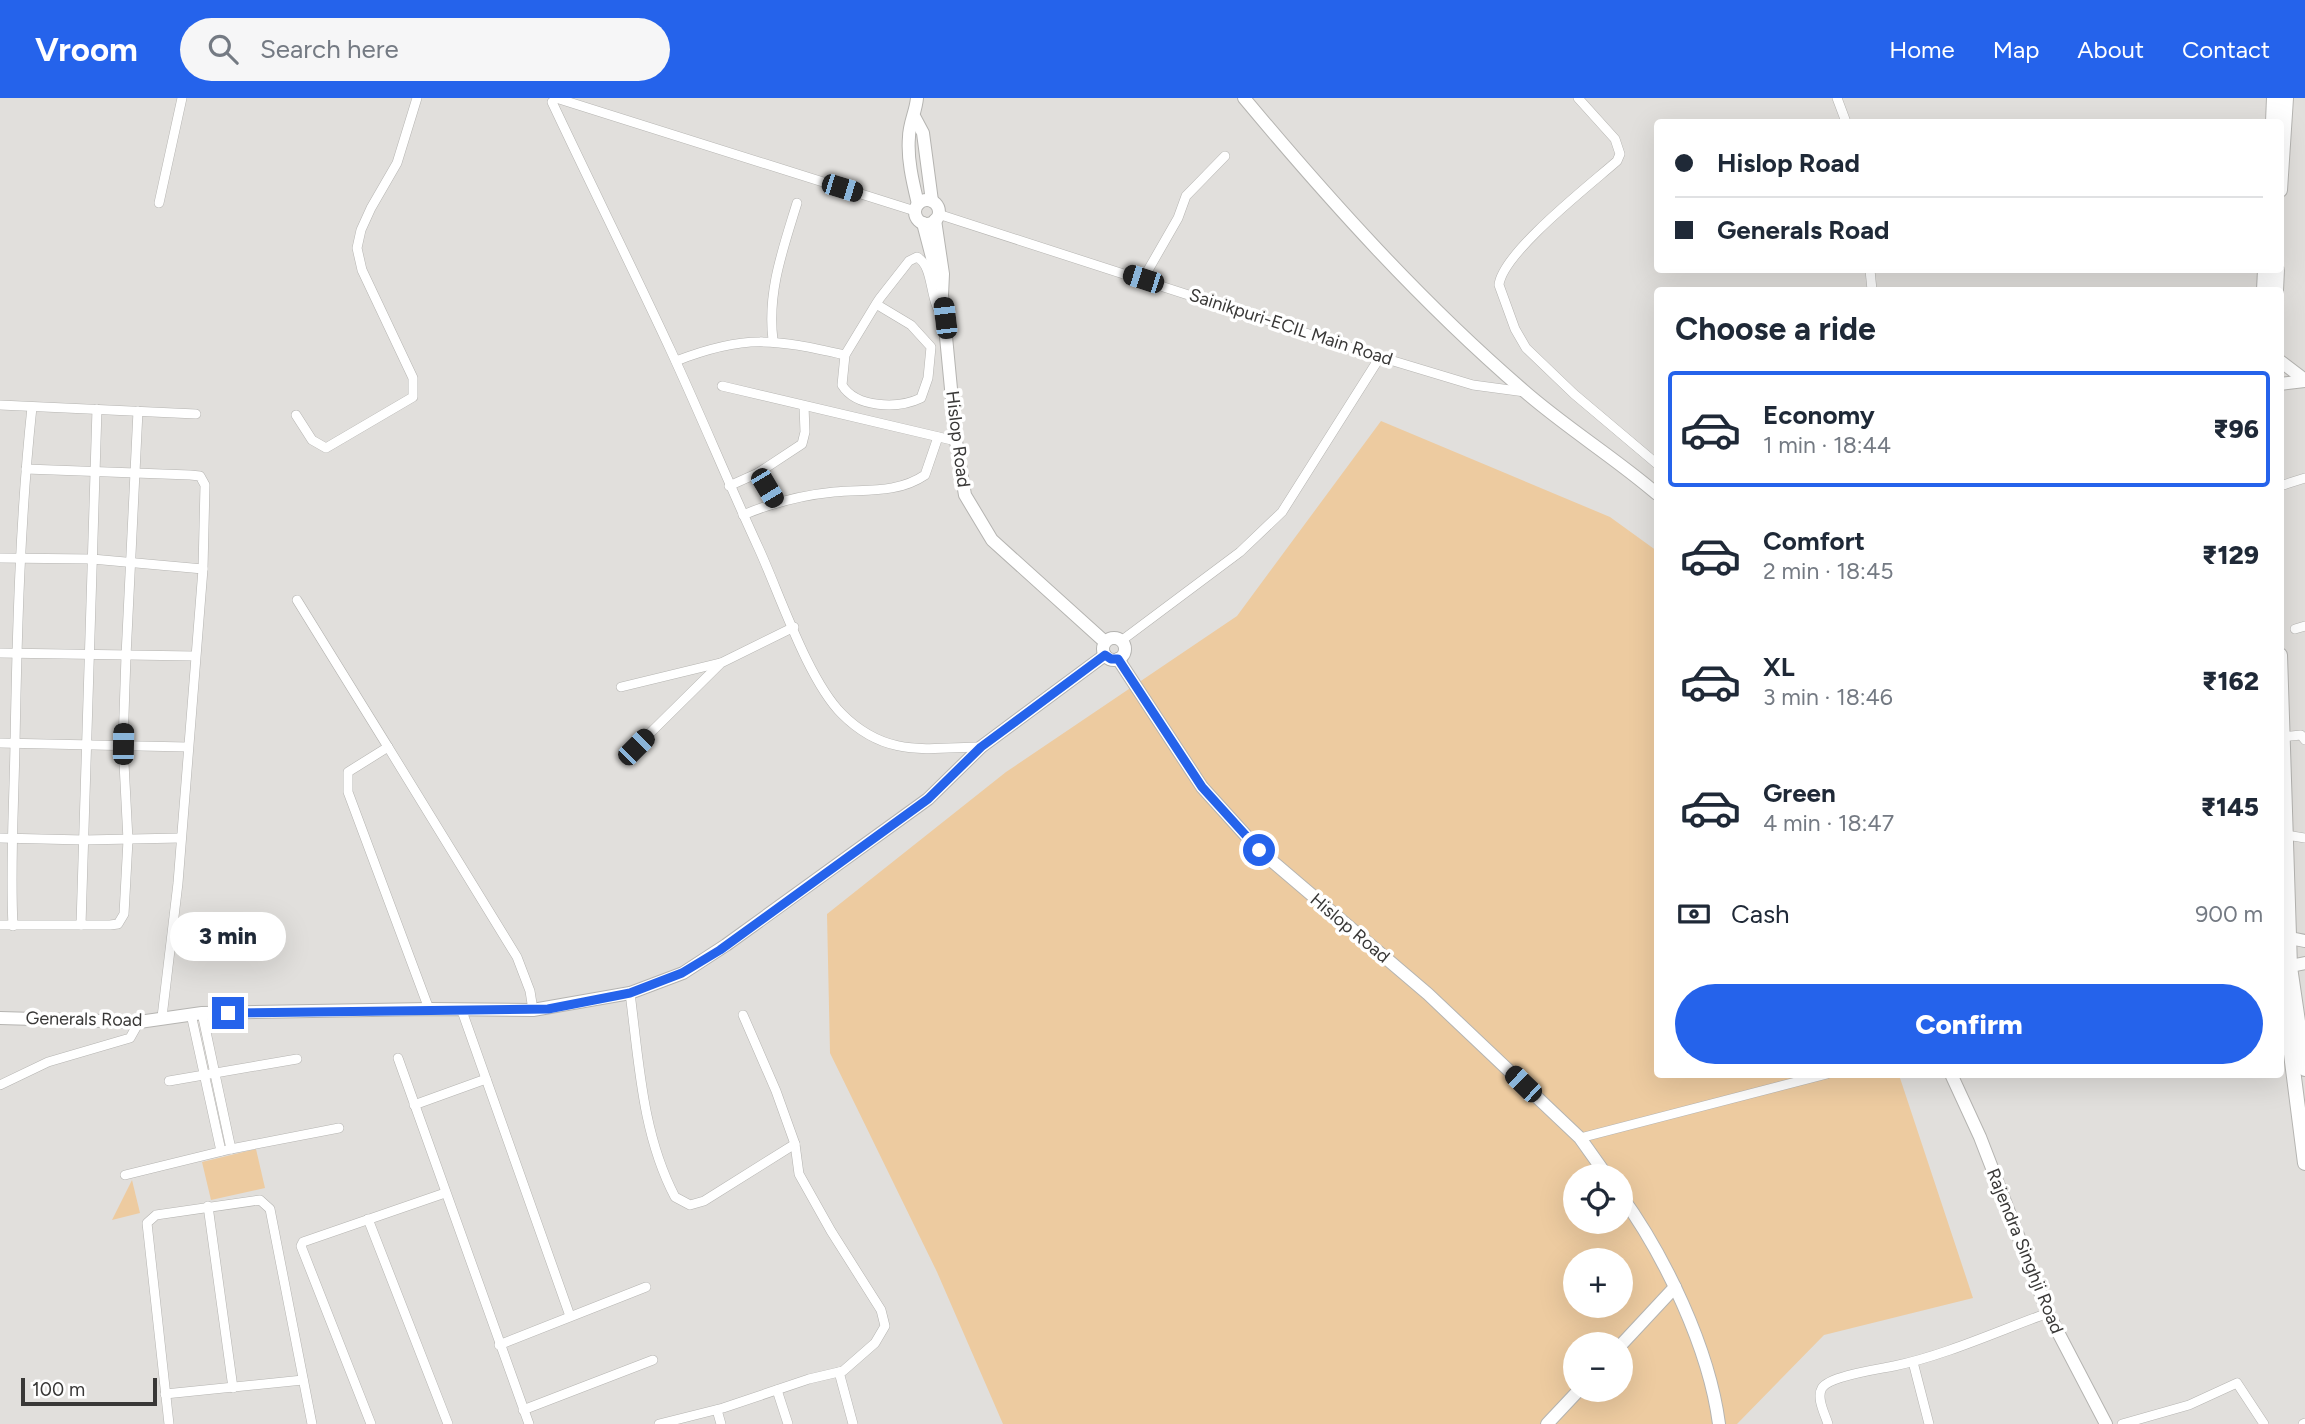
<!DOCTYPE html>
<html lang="en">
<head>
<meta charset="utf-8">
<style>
	body { margin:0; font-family:Figtree,sans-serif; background:#f6f6f7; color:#1f2937; height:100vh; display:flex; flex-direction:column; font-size:26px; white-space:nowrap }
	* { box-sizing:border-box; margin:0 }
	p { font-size:23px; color:#747a83 }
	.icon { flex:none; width:38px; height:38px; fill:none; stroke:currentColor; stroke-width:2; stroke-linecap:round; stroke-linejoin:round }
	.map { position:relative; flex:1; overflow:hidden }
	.sheet { position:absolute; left:1654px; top:189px; width:630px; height:791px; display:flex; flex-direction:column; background:#fff; border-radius:7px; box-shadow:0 7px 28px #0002 }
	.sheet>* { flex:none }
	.top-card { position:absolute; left:1654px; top:21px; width:630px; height:154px; border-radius:7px; box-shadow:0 7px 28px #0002; display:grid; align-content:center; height:154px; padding:0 21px; background:#fff }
	.buttons { position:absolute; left:1563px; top:1066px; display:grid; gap:14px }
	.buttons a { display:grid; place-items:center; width:70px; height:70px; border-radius:50%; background:#fff; box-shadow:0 7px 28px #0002; font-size:35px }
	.scale { position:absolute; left:21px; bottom:18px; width:136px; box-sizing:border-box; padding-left:7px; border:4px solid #393837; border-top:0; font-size:19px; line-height:24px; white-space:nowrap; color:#393837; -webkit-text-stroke:5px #fff; paint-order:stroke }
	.end { position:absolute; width:32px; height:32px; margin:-16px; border:9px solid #2563eb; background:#fff; box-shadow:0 0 0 4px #fff }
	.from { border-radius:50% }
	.bubble { position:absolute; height:49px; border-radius:24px; background:#fff; box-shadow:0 7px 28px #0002; font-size:23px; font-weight:800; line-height:49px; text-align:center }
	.car { position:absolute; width:21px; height:42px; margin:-21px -10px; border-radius:9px; box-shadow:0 0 5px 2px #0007; background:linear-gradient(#222 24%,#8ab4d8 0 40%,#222 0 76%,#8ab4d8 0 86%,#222 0) }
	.top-card b { display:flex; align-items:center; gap:24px; height:66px; font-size:26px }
	.top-card b+b { border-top:2px solid #e0e1e3 }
	.top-card i { width:18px; height:18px; background:#1f2937 }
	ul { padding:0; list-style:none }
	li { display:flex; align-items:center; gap:21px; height:116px; margin:0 14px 10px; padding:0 7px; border:4px solid transparent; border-radius:7px }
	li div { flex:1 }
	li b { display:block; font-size:26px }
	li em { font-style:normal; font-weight:800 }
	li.active { border-color:#2563eb }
	li>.icon { width:63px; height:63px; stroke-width:1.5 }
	h2 { padding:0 21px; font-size:32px; line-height:84px }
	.pay { display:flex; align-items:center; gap:18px; height:77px; padding:0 21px; font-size:26px }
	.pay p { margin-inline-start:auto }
	.action { display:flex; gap:14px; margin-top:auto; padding:14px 21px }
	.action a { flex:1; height:80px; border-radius:42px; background:#2563eb; color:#fff; font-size:28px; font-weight:800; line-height:80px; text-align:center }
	header { display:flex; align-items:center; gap:42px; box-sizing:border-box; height:98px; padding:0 35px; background:#2563eb; color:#fff }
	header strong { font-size:33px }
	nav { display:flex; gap:38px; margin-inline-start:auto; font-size:24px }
	.search { width:490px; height:63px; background:#f6f6f7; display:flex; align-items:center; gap:18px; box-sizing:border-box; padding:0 24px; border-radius:38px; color:#747a83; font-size:26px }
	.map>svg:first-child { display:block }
	.green { fill:#edcba0; fill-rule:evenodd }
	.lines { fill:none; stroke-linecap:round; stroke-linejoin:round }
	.street-casing { stroke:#b5b4b1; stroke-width:10 }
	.secondary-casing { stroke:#b5b4b1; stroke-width:14 }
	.primary-casing { stroke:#b5b4b1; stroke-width:16 }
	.street { stroke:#fff; stroke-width:9 }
	.secondary { stroke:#fff; stroke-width:12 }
	.primary { stroke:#fff; stroke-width:14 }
	.route { stroke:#2563eb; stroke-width:9 }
	.labels { text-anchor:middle; stroke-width:7; stroke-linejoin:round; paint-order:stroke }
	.street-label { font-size:18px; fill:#393837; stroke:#fff }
</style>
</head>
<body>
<header>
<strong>Vroom</strong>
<div class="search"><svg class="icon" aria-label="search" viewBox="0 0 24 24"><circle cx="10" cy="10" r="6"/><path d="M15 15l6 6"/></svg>Search here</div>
<nav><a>Home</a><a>Map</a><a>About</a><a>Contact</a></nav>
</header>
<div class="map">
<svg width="2305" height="1326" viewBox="0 0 2305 1326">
	<rect width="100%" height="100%" fill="#e1dfdc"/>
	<!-- green -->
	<g class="green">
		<path d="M1381,323L1610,419L1657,453V976L1899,977L1973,1200L1824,1237L1737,1326H1003L937,1174L830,955L827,816L1006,674L1237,518ZM1575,1078H1620V1124H1575ZM1575,1162H1620V1208H1575ZM1575,1246H1620V1292H1575Z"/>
		<polygon points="256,1051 265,1090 211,1102 202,1064"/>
		<polygon points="132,1082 140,1115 112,1122"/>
	</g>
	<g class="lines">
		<defs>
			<g id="street">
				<polyline points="556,0 915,113"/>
				<path d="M1578,0L1615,41L1620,56L1617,63C1591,86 1502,155 1499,187L1515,231L1526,250L1574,296L1657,366"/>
				<polyline points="1837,0 1846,24"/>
				<path d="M552,4C591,87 632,169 671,253C701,318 729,386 759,451C780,497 808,582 842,616C886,660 926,650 981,649"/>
				<polyline points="159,105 182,0"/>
				<polyline points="938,116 1380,259 1473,287 1525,294"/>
				<polyline points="1870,172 1872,192"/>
				<polyline points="1143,181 1178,120 1186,98 1225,58"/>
				<path d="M876,206L911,227L931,249L928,280L921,300C898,311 856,310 842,287L845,257L876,206L880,200L909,163L917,159C935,169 928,203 944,220"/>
				<path d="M773,242C767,194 783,151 797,105"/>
				<path d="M676,263C745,236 774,241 845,257"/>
				<polyline points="722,288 956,343"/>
				<polyline points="0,307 196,316"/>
				<polyline points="296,317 312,342 326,350 413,299 413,280 362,172 357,150 361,132 371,110 397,65 417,0"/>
				<polyline points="26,371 190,377 200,378 205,387 203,471 178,785 162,919"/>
				<polyline points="758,375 776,405"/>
				<polyline points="729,388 758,375 802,346 805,334 804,308"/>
				<polyline points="2280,388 2305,380"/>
				<path d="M743,417C772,405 803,397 834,394C865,391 897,396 925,377L938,339"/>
				<polyline points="0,460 92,461 203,471"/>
				<polyline points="297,502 388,649"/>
				<polyline points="2295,531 2305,528"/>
				<polyline points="1121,543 1240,454 1282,414 1380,259"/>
				<polyline points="0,555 194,558"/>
				<polyline points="621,589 720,565"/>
				<polyline points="2281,639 2301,637 2305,642"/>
				<polyline points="0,645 187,649"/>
				<polyline points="636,649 721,565 794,529"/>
				<polyline points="2286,737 2305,740"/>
				<polyline points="0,740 84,742 180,740"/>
				<polyline points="0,827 110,827 118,826 124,816 128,742 123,646 126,558 138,313"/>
				<polyline points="81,827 97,311"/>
				<path d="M13,828C10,767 14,707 15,646C17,534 20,421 32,309"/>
				<path d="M630,895C639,964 642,1036 675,1099L690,1107L704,1103L795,1046"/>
				<polyline points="429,911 348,694 348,674 388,649 517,859 530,893 533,912"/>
				<polyline points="462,913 570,1218"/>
				<polyline points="202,915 231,1051"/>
				<polyline points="191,916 221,1053"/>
				<polyline points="398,960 529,1326"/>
				<polyline points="169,983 297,961"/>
				<polyline points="0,987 48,964 130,940 139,924"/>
				<polyline points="414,1007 486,981"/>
				<polyline points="1580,1040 1827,976"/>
				<polyline points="125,1077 231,1051 339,1030"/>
				<polyline points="208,1108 233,1290"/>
				<polyline points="368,1121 448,1326"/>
				<polyline points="499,1247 646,1189"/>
				<polyline points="1913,1264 1929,1326"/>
				<polyline points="839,1274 853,1326"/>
				<polyline points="777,1292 788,1326"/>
				<polyline points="165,1296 303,1282"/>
				<polyline points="523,1312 653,1262"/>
				<polyline points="717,1312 721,1326"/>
				<polyline points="169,1326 147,1125 156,1117 260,1102 270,1111 312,1326"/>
				<polyline points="371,1326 301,1148 303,1144 445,1095"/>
				<polyline points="659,1326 723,1310 809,1281 843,1273 875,1245 885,1228 881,1212 831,1133 799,1076 795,1046 776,993 743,917"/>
				<path d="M1828,1326C1825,1316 1816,1300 1822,1290C1829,1278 1880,1271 1894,1268C1946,1257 1998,1233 2048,1215"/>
				<polyline points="2122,1326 2189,1307 2237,1285 2264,1326"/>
				<polyline points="2303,1326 2305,1325"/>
			</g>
			<g id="secondary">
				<path d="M917,0C916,13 909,26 909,39C907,61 913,85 918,106"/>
				<path d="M1244,0C1330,103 1421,204 1523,292C1565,329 1614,359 1657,396"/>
				<polyline points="915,20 923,35 932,103"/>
				<circle cx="927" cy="114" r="12"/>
				<polyline points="935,122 943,176 942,197 956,343 965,397 992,442 1105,544"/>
				<polyline points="923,125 939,186"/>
				<polyline points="2280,263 2305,282"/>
				<polyline points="2280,286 2305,283"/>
				<circle cx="1114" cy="551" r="11"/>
				<polyline points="1118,561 1202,689 1259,752 1428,896 1580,1040 1607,1078"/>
				<polyline points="2290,840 2305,843"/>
				<polyline points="2281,870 2305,865"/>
				<polyline points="0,920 139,924 202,915 429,911 533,912 630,895 683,875 726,847 928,701 981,649 1105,557"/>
				<polyline points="1951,976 1980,1039 2048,1215 2106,1326"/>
				<path d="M1620,1096C1665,1158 1709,1250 1719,1326"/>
				<polyline points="1620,1248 1675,1189"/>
				<polyline points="1547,1326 1579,1292"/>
			</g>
			<g id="primary">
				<polyline points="2273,24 2274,0"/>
				<polyline points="2280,92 2286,0"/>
				<polyline points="2264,192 2265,172"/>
				<polyline points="2276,192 2277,172"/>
				<polyline points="2280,557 2290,869 2305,971"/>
				<polyline points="2280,870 2305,1065"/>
			</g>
		</defs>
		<!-- street casing -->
		<use href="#street" class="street-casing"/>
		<!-- secondary casing -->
		<use href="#secondary" class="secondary-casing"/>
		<!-- primary casing -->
		<use href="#primary" class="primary-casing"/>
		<!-- street -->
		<use href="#street" class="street"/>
		<!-- secondary -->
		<use href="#secondary" class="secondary"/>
		<!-- primary -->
		<use href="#primary" class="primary"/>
	</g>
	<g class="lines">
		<!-- route -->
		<polyline class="route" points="228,915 548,911 630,895 682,875 720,852 928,701 981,649 1105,557 1111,561 1118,561 1202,689 1259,752"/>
	</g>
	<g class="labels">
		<!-- street labels -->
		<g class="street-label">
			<text transform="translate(1291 229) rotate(18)" y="6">Sainikpuri-ECIL Main Road</text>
			<text transform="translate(958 341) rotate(83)" y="6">Hislop Road</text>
			<text transform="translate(1350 830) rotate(40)" y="6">Hislop Road</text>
			<text transform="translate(84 921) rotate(1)" y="6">Generals Road</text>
			<text transform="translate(2025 1153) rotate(68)" y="6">Rajendra Singhji Road</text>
		</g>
	</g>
</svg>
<div class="buttons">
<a><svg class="icon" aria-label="locate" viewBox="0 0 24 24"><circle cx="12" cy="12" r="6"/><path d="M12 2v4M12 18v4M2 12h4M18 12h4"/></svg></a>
<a>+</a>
<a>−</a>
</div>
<div class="scale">100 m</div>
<i class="end from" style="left:1259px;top:752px"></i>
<i class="end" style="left:228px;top:915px"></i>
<div class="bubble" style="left:170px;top:814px;width:116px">3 min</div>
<i class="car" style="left:842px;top:90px;rotate:107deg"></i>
<i class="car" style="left:1143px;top:181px;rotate:288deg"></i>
<i class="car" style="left:945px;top:220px;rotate:353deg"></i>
<i class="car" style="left:767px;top:390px;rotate:149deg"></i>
<i class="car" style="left:123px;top:646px;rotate:1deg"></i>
<i class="car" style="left:636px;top:649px;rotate:45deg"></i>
<i class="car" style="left:1523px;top:986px;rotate:314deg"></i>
<div class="top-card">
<b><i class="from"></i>Hislop Road</b>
<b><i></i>Generals Road</b>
</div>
<section class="sheet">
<h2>Choose a ride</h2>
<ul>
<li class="active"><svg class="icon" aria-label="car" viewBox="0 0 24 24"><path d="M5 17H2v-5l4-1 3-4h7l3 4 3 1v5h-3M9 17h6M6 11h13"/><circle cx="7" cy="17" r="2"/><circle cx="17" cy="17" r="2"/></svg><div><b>Economy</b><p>1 min · 18:44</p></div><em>₹96</em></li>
<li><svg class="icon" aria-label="car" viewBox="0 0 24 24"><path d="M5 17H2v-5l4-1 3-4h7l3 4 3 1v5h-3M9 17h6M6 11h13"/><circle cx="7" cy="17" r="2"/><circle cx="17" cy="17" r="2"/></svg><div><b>Comfort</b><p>2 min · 18:45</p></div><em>₹129</em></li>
<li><svg class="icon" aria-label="car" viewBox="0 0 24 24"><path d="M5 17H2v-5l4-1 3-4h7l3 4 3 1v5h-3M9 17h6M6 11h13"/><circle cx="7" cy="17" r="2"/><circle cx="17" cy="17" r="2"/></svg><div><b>XL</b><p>3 min · 18:46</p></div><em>₹162</em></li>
<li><svg class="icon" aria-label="car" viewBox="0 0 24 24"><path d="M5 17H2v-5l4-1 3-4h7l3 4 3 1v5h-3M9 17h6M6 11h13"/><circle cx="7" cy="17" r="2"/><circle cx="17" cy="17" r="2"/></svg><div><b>Green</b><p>4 min · 18:47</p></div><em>₹145</em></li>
</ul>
<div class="pay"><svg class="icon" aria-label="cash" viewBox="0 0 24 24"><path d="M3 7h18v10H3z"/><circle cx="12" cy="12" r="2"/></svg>Cash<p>900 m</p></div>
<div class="action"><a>Confirm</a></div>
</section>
</div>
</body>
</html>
